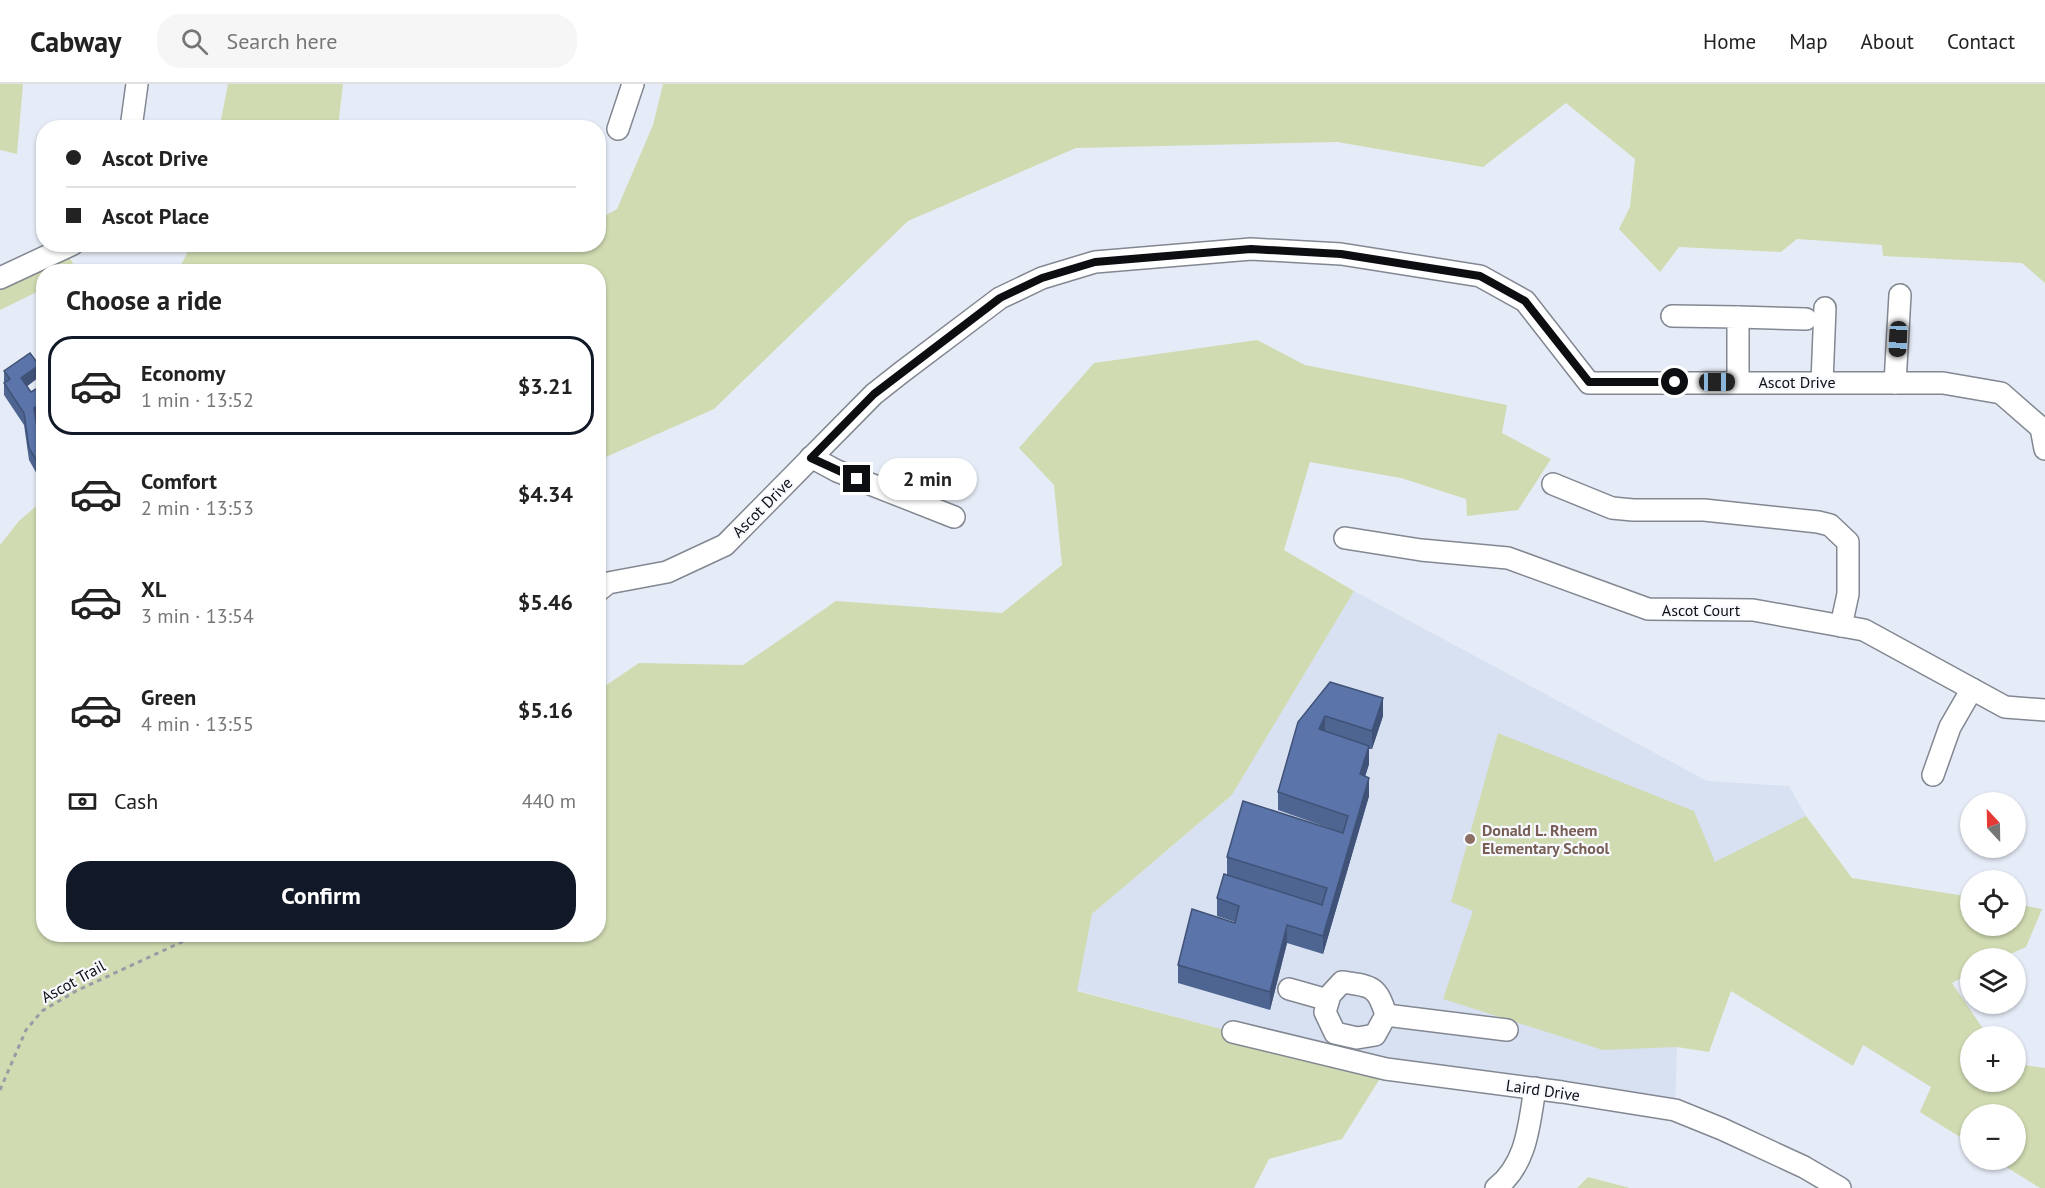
<!DOCTYPE html>
<html lang="en">
<head>
<meta charset="utf-8">
<style>
	body { margin:0; font-family:"PT Sans",sans-serif; background:#f6f6f6; color:#222; height:100vh; display:flex; flex-direction:column; font-size:22px; white-space:nowrap }
	* { box-sizing:border-box; margin:0 }
	p { font-size:20px; color:#767676 }
	.icon { flex:none; width:33px; height:33px; fill:none; stroke:currentColor; stroke-width:2; stroke-linecap:round; stroke-linejoin:round }
	.map { position:relative; flex:1; overflow:hidden }
	.drawer { position:absolute; left:36px; top:180px; width:570px; height:678px; display:flex; flex-direction:column; background:#fff; border-radius:24px; box-shadow:0 2px 4px #0004 }
	.drawer>* { flex:none }
	.top-card { position:absolute; left:36px; top:36px; width:570px; height:132px; border-radius:24px; box-shadow:0 2px 4px #0004; display:grid; align-content:center; height:132px; padding:0 30px; background:#fff }
	.needle { width:39px; rotate:338deg }
	.buttons { position:absolute; left:1960px; top:708px; display:grid; gap:12px }
	.buttons a { display:grid; place-items:center; width:66px; height:66px; border-radius:50%; background:#fff; box-shadow:0 2px 4px #0004; font-size:30px }
	.end { position:absolute; width:27px; height:27px; margin:-14px; border:8px solid #0c0e11; background:#fff; box-shadow:0 0 0 3px #fff }
	.from { border-radius:50% }
	.bubble { position:absolute; height:42px; border-radius:21px; background:#fff; box-shadow:0 2px 4px #0004; font-size:20px; font-weight:800; line-height:42px; text-align:center }
	.car { position:absolute; width:18px; height:36px; margin:-18px -9px; border-radius:8px; box-shadow:0 0 4px 2px #0007; background:linear-gradient(#222 24%,#8ab4d8 0 40%,#222 0 76%,#8ab4d8 0 86%,#222 0) }
	.top-card b { display:flex; align-items:center; gap:21px; height:57px; font-size:22px }
	.top-card b+b { border-top:2px solid #e0e0e0 }
	.top-card i { width:15px; height:15px; background:#222 }
	ul { padding:0; list-style:none }
	li { display:flex; align-items:center; gap:18px; height:99px; margin:0 12px 9px; padding:0 18px; border:3px solid transparent; border-radius:24px }
	li div { flex:1 }
	li b { display:block; font-size:22px }
	li em { font-style:normal; font-weight:800 }
	li.current { border-color:#111827 }
	li>.icon { width:54px; height:54px; stroke-width:1.5 }
	h2 { padding:0 30px; font-size:27px; line-height:72px }
	.pay { display:flex; align-items:center; gap:15px; height:66px; padding:0 30px; font-size:22px }
	.pay p { margin-inline-start:auto }
	.action { display:flex; gap:12px; margin-top:auto; padding:12px 30px }
	.action a { flex:1; height:69px; border-radius:24px; background:#111827; color:#fff; font-size:24px; font-weight:800; line-height:69px; text-align:center }
	header { display:flex; align-items:center; gap:36px; box-sizing:border-box; height:84px; padding:0 30px; background:#fff; border-bottom:2px solid #e0e0e0 }
	header strong { font-size:28px }
	nav { display:flex; gap:33px; margin-inline-start:auto; font-size:21px }
	.search { width:420px; height:54px; background:#f6f6f6; display:flex; align-items:center; gap:15px; box-sizing:border-box; padding:0 21px; border-radius:24px; color:#767676; font-size:22px }
	.map>svg:first-child { display:block }
	.built { fill:#d8e1f2 }
	.green { fill:#d0dbb2 }
	.lines { fill:none; stroke-linecap:round; stroke-linejoin:round }
	.minor-casing { stroke:#828791; stroke-width:24 }
	.path { stroke:#989da5; stroke-width:3; stroke-dasharray:4.5 4.5; stroke-linecap:butt }
	.minor { stroke:#fff; stroke-width:21 }
	.wall { fill:#4e6592 }
	.shaded-wall { fill:#405277 }
	.building { fill:#5b75aa; stroke:#405277; stroke-width:1.5 }
	.route { stroke:#0c0e11; stroke-width:8 }
	.education-dot { fill:#8d6e63; stroke:#f7f9fe; stroke-width:2 }
	.labels { text-anchor:middle; stroke-width:4.5; stroke-linejoin:round; paint-order:stroke }
	.street-label { font-size:16px; fill:#0c0e11; stroke:#f7f9fe }
	.education-label { font-size:16px; font-weight:bold; fill:#785e54; stroke:#f7f9fe; text-anchor:start }
</style>
</head>
<body>
<header>
<strong>Cabway</strong>
<div class="search"><svg class="icon" aria-label="search" viewBox="0 0 24 24"><circle cx="10" cy="10" r="6"/><path d="M15 15l6 6"/></svg>Search here</div>
<nav><a>Home</a><a>Map</a><a>About</a><a>Contact</a></nav>
</header>
<div class="map">
<svg width="2045" height="1104" viewBox="0 0 2045 1104">
	<rect width="100%" height="100%" fill="#e6ecf7"/>
	<!-- built -->
	<polygon class="built" points="1354,507 1707,697 1789,702 1806,732 1715,779 1677,963 1675,1026 1233,948 1076,906 1092,830 1232,711"/>
	<!-- green -->
	<g class="green">
		<polygon points="0,0 23,0 17,70 0,66"/>
		<polygon points="228,0 343,0 338,43 224,43 221,36"/>
		<polygon points="663,0 2045,0 2045,199 2022,179 1883,172 1882,161 1797,155 1781,168 1679,163 1660,188 1619,145 1630,123 1635,75 1566,19 1483,83 1337,58 1076,64 908,137 714,325 599,376 598,188 178,187 191,161 598,160 599,135 617,125 653,41"/>
		<polygon points="65,165 77,187 44,188 43,205 0,226 0,194"/>
		<polygon points="1257,256 1305,281 1507,321 1502,349 1551,375 1518,426 1467,432 1466,415 1401,394 1310,378 1284,466 1354,507 1232,711 1092,830 1077,907 1233,948 1386,985 1342,1055 1269,1075 1254,1104 0,1104 0,461 19,437 43,416 44,850 598,850 599,606 639,579 743,581 836,517 1002,529 1062,481 1054,401 1019,364 1094,279"/>
		<polygon points="1498,649 1694,727 1715,778 1806,732 1852,794 1971,813 1971,842 2016,842 2016,820 2042,825 2026,863 2002,874 1971,874 1971,889 1952,899 1988,952 1971,952 1971,998 2016,998 2016,980 2045,984 2045,1104 2040,1104 1995,1076 2016,1076 2016,1030 1971,1030 1971,1060 1920,1028 1931,1003 1863,961 1853,982 1731,907 1709,968 1677,963 1603,966 1443,915 1473,827 1451,818"/>
		<polygon points="1588,1093 1630,1104 1577,1104"/>
	</g>
	<g class="lines">
		<defs>
			<g id="minor">
				<polyline points="131,44 137,0"/>
				<polyline points="618,45 633,0"/>
				<polyline points="0,194 73,160"/>
				<polyline points="1672,232 1738,233 1738,298"/>
				<polyline points="1738,233 1806,235"/>
				<polyline points="1822,298 1825,224"/>
				<polyline points="1895,299 1900,211"/>
				<polyline points="811,373 837,387 954,433"/>
				<polyline points="1553,400 1612,424 1633,426 1704,426 1818,438 1830,441 1848,458 1848,510 1841,542"/>
				<polyline points="1345,454 1421,466 1508,474 1648,525 1753,526 1864,546 2005,623 2045,626"/>
				<polyline points="598,507 608,499 667,488 725,461 874,310 902,288 1000,214 1042,194 1095,178 1251,165 1341,170 1480,192 1525,217 1589,299 1943,299 2001,309 2041,344 2045,365"/>
				<polyline points="1933,691 1950,643 1972,605"/>
				<path d="M1342,898C1371,902 1377,901 1386,931L1375,951L1357,954L1335,949L1325,928L1330,911Z"/>
				<polyline points="1289,905 1328,916"/>
				<polyline points="1386,931 1507,946"/>
				<polyline points="1233,948 1386,985 1562,1008 1675,1026 1722,1045 1804,1083 1840,1104"/>
				<path d="M1496,1104C1527,1080 1529,1041 1535,1004"/>
			</g>
		</defs>
		<!-- minor casing -->
		<use href="#minor" class="minor-casing"/>
		<!-- path -->
		<polyline class="path" points="0,1006 26,946 42,927 76,907 199,850"/>
		<!-- minor -->
		<use href="#minor" class="minor"/>
	</g>
	<!-- wall -->
	<g class="wall">
		<polygon points="4,287 39,293 27,302 44,330 36,335 37,344 44,345 38,392 29,376 24,341 4,311"/>
		<polygon points="1383,614 1383,632 1372,665 1369,665 1369,680 1365,693 1369,712 1323,870 1287,859 1270,926 1178,899 1178,881 1235,839 1235,838 1217,832 1217,814 1227,790 1227,773 1343,749 1278,726 1278,708 1298,638"/>
	</g>
	<!-- shaded-wall -->
	<g class="shaded-wall">
		<polygon points="39,281 39,293 21,307 21,294"/>
		<polygon points="44,317 44,330 34,336 34,324"/>
		<polygon points="44,374 44,386 38,392 38,379"/>
		<polygon points="1383,614 1383,632 1372,665 1372,647"/>
		<polygon points="1325,632 1325,650 1319,645"/>
		<polygon points="1369,662 1369,680 1360,708 1360,690"/>
		<polygon points="1369,694 1369,712 1323,870 1323,852"/>
		<polygon points="1287,841 1287,859 1270,926 1270,908"/>
	</g>
	<!-- building -->
	<g class="building">
		<polygon points="30,269 39,281 21,294 31,308 44,300 44,317 34,324 37,344 44,345 44,374 38,379 29,364 24,329 4,299 10,295 4,287"/>
		<polygon points="1330,598 1383,614 1372,647 1325,632 1319,645 1369,662 1360,690 1369,694 1323,852 1287,841 1270,908 1178,881 1192,825 1235,839 1239,822 1217,814 1224,790 1322,821 1327,804 1227,773 1243,717 1343,749 1348,732 1278,708 1298,638"/>
	</g>
	<g class="lines">
		<!-- route -->
		<polyline class="route" points="857,395 811,374 874,310 1000,214 1042,194 1095,178 1251,165 1341,170 1480,192 1525,217 1589,298 1675,298"/>
	</g>
	<!-- markers -->
	<circle class="education-dot" cx="1470" cy="755" r="6"/>
	<g class="labels">
		<!-- street labels -->
		<g class="street-label">
			<text x="1797" y="304">Ascot Drive</text>
			<text transform="translate(762 423) rotate(-45)" y="6">Ascot Drive</text>
			<text x="1701" y="532">Ascot Court</text>
			<text transform="translate(73 897) rotate(-29)" y="6">Ascot Trail</text>
			<text transform="translate(1543 1006) rotate(8)" y="6">Laird Drive</text>
		</g>
		<!-- education labels -->
		<g class="education-label">
			<text x="1482" y="752">Donald L. Rheem<tspan x="1482" dy="18">Elementary School</tspan></text>
		</g>
	</g>
</svg>
<div class="buttons">
<a><svg class="needle" viewBox="-14 -14 28 28"><path d="M0-13l5 13h-10z" fill="#e53935"/><path d="M0 13l5-13h-10z" fill="#767676"/></svg></a>
<a><svg class="icon" aria-label="locate" viewBox="0 0 24 24"><circle cx="12" cy="12" r="6"/><path d="M12 2v4M12 18v4M2 12h4M18 12h4"/></svg></a>
<a><svg class="icon" aria-label="layers" viewBox="0 0 24 24"><path d="M12 4l9 5-9 5-9-5zM3 14l9 5 9-5"/></svg></a>
<a>+</a>
<a>−</a>
</div>
<i class="end from" style="left:1675px;top:298px"></i>
<i class="end" style="left:857px;top:395px"></i>
<div class="bubble" style="left:878px;top:374px;width:99px">2 min</div>
<i class="car" style="left:1898px;top:255px;rotate:183deg"></i>
<i class="car" style="left:1717px;top:298px;rotate:90deg"></i>
<div class="top-card">
<b><i class="from"></i>Ascot Drive</b>
<b><i></i>Ascot Place</b>
</div>
<section class="drawer">
<h2>Choose a ride</h2>
<ul>
<li class="current"><svg class="icon" aria-label="car" viewBox="0 0 24 24"><path d="M5 17H2v-5l4-1 3-4h7l3 4 3 1v5h-3M9 17h6M6 11h13"/><circle cx="7" cy="17" r="2"/><circle cx="17" cy="17" r="2"/></svg><div><b>Economy</b><p>1 min · 13:52</p></div><em>$3.21</em></li>
<li><svg class="icon" aria-label="car" viewBox="0 0 24 24"><path d="M5 17H2v-5l4-1 3-4h7l3 4 3 1v5h-3M9 17h6M6 11h13"/><circle cx="7" cy="17" r="2"/><circle cx="17" cy="17" r="2"/></svg><div><b>Comfort</b><p>2 min · 13:53</p></div><em>$4.34</em></li>
<li><svg class="icon" aria-label="car" viewBox="0 0 24 24"><path d="M5 17H2v-5l4-1 3-4h7l3 4 3 1v5h-3M9 17h6M6 11h13"/><circle cx="7" cy="17" r="2"/><circle cx="17" cy="17" r="2"/></svg><div><b>XL</b><p>3 min · 13:54</p></div><em>$5.46</em></li>
<li><svg class="icon" aria-label="car" viewBox="0 0 24 24"><path d="M5 17H2v-5l4-1 3-4h7l3 4 3 1v5h-3M9 17h6M6 11h13"/><circle cx="7" cy="17" r="2"/><circle cx="17" cy="17" r="2"/></svg><div><b>Green</b><p>4 min · 13:55</p></div><em>$5.16</em></li>
</ul>
<div class="pay"><svg class="icon" aria-label="cash" viewBox="0 0 24 24"><path d="M3 7h18v10H3z"/><circle cx="12" cy="12" r="2"/></svg>Cash<p>440 m</p></div>
<div class="action"><a>Confirm</a></div>
</section>
</div>
</body>
</html>
